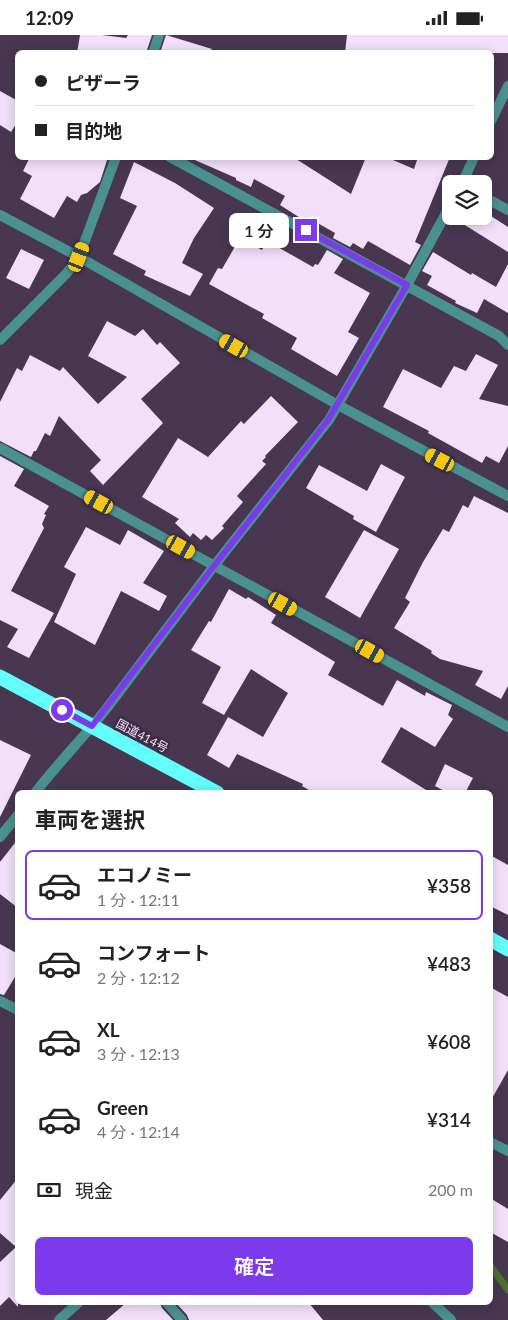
<!DOCTYPE html>
<html lang="ja">
<head>
<meta charset="utf-8">
<style>
	body { margin:0; font-family:Lato,"Noto Sans JP",sans-serif; background:#f6f6f6; color:#222; height:100vh; display:flex; flex-direction:column; font-size:19px; white-space:nowrap }
	* { box-sizing:border-box; margin:0 }
	p { font-size:16px; color:#767676 }
	.icon { flex:none; width:28px; height:28px; fill:none; stroke:currentColor; stroke-width:2; stroke-linecap:round; stroke-linejoin:round }
	.map { position:relative; flex:1; overflow:hidden }
	.side { position:absolute; left:15px; top:755px; width:478px; height:515px; display:flex; flex-direction:column; background:#fff; border-radius:8px; box-shadow:0 2px 12px #0003 }
	.side>* { flex:none }
	.hud { position:absolute; left:15px; top:15px; width:479px; height:110px; border-radius:8px; box-shadow:0 2px 12px #0003; display:grid; align-content:center; height:110px; padding:0 20px; background:#fff }
	.fabs { position:absolute; left:442px; top:140px; display:grid; gap:10px }
	.fabs a { display:grid; place-items:center; width:50px; height:50px; border-radius:8px; background:#fff; box-shadow:0 2px 12px #0003; font-size:25px }
	.end { position:absolute; width:22px; height:22px; margin:-11px; border:6px solid #7c3aed; background:#fff; box-shadow:0 0 0 2px #fff }
	.from { border-radius:50% }
	.bubble { position:absolute; height:35px; border-radius:8px; background:#fff; box-shadow:0 2px 12px #0003; font-size:16px; font-weight:600; line-height:35px; text-align:center }
	.car { position:absolute; width:15px; height:30px; margin:-15px -8px; border-radius:6px; box-shadow:0 0 4px 1px #0007; background:linear-gradient(#f5c518 24%,#345 0 40%,#f5c518 0 76%,#345 0 86%,#f5c518 0) }
	.hud b { display:flex; align-items:center; gap:18px; height:48px; font-size:19px }
	.hud b+b { border-top:1px solid #e0e0e0 }
	.hud i { width:12px; height:12px; background:#222 }
	ul { padding:0; list-style:none }
	li { display:flex; align-items:center; gap:15px; height:70px; margin:0 10px 8px; padding:0 10px; border:2px solid transparent; border-radius:8px }
	li div { flex:1 }
	li b { display:block; font-size:19px }
	li em { font-style:normal; font-weight:600 }
	li.on { border-color:#7c3aed }
	li>.icon { width:45px; height:45px; stroke-width:1.5 }
	h2 { padding:0 20px; font-size:22px; line-height:60px }
	.pay { display:flex; align-items:center; gap:12px; height:55px; padding:0 20px; font-size:19px }
	.pay p { margin-inline-start:auto }
	.action { display:flex; gap:10px; margin-top:auto; padding:10px 20px }
	.action a { flex:1; height:58px; border-radius:8px; background:#7c3aed; color:#fff; font-size:20px; font-weight:600; line-height:58px; text-align:center }
	.status { display:flex; justify-content:space-between; align-items:center; height:35px; padding:0 25px; background:#fff; direction:ltr }
	.status svg { height:14px; fill:currentColor }
	.map>svg:first-child { display:block }
	.lines { fill:none; stroke-linecap:round; stroke-linejoin:round }
	.stream { stroke:#4b7132; stroke-width:7 }
	.building { fill:#f2e0fb }
	.street { stroke:#4a9291; stroke-width:10 }
	.highway { stroke:#63fefc; stroke-width:15 }
	.route { stroke:#7c3aed; stroke-width:6 }
	.labels { text-anchor:middle; stroke-width:5; stroke-linejoin:round; paint-order:stroke }
	.street-label { font-size:12px; fill:#f0e5f6; stroke:#3f2d47 }
</style>
</head>
<body>
<div class="status"><b>12:09</b><svg viewBox="0 0 49 12"><path d="M0 12V9h3v3zM5 12V6h3v6zM10 12V3h3v9zM15 12V0h3v12zM26 1h20v11H26zM47 4h2v5h-2z"/></svg></div>
<div class="map">
<svg width="508" height="1285" viewBox="0 0 508 1285">
	<rect width="100%" height="100%" fill="#493752"/>
	<g class="lines">
		<!-- stream -->
		<polyline class="stream" points="490,1230 508,1255"/>
	</g>
	<!-- building -->
	<g class="building">
		<polygon points="80,0 102,0 126,3 128,0 152,0 146,18 77,18"/>
		<polygon points="166,0 212,14 211,18 160,18"/>
		<polygon points="347,0 508,0 508,18 345,18"/>
		<polygon points="0,56 18,66 18,86 11,97 0,90"/>
		<polygon points="30,122 108,122 100,147 87,158 81,160 77,167 67,161 54,183 20,164 32,141 23,136"/>
		<polygon points="188,122 293,122 351,159 366,122 386,122 414,134 418,122 450,122 415,207 421,210 410,230 368,206 363,214 353,208 350,212 333,203 335,198 307,182 305,186 280,170 285,161 254,144 251,152 236,145 236,143"/>
		<polygon points="134,127 175,148 214,173 194,203 182,228 203,239 190,261 144,240 146,236 113,219 137,171 120,163"/>
		<polygon points="491,181 508,192 508,217 452,182"/>
		<polygon points="240,203 262,215 267,206 313,232 315,229 318,230 327,215 343,224 334,238 370,258 348,297 359,303 337,341 291,314 297,303 262,283 264,279 209,249 218,233 222,234"/>
		<polygon points="21,214 44,225 29,254 6,243"/>
		<polygon points="433,217 471,240 472,238 496,252 508,229 508,278 484,264 477,278 455,268 456,266 427,250 432,241 422,236"/>
		<polygon points="107,286 135,301 143,294 157,310 160,307 180,328 141,364 163,388 103,450 90,436 101,425 59,381 50,401 45,398 36,416 34,416 31,422 0,406 0,367 17,333 22,336 30,320 60,336 63,332 98,369 127,342 88,321"/>
		<polygon points="476,319 498,330 479,364 508,371 508,411 499,428 486,421 482,428 428,398 429,396 383,372 403,334 441,353 454,331 466,336"/>
		<polygon points="271,361 298,387 265,421 266,422 262,426 266,429 237,461 243,467 222,491 224,493 212,505 206,500 201,505 193,498 190,502 175,488 179,484 142,462 178,403 208,422 241,386 244,389"/>
		<polygon points="0,421 24,434 14,451 49,471 44,479 46,480 42,489 44,493 11,556 54,578 29,623 7,612 18,594 0,585"/>
		<polygon points="381,429 405,442 376,497 353,484 354,481 306,453 319,430 367,456"/>
		<polygon points="474,461 508,478 508,651 501,664 475,650 483,636 440,624 431,618 432,616 394,593 410,567 405,563 423,527 443,494 449,497 463,470 468,473"/>
		<polygon points="86,492 120,510 128,495 164,516 143,548 167,561 159,576 121,556 95,610 54,587 76,539 64,532"/>
		<polygon points="364,495 399,514 360,583 325,562"/>
		<polygon points="229,554 246,564 248,562 276,580 271,588 335,627 328,640 383,671 397,645 425,661 426,657 452,670 448,680 453,684 435,712 401,692 381,727 431,758 314,758 302,751 303,749 237,719 229,733 207,720 228,682 263,702 288,658 251,634 224,680 202,668 221,632 191,615 209,586 211,587"/>
		<polygon points="0,705 31,720 0,782"/>
		<polygon points="445,729 473,743 465,758 448,758 435,751"/>
		<polygon points="18,804 18,873 0,859 0,827"/>
		<polygon points="490,820 508,830 508,880 490,871"/>
		<polygon points="0,909 18,919 18,937 4,960 0,959"/>
		<polygon points="490,952 508,962 508,1035 490,1067"/>
		<polygon points="18,1143 18,1272 9,1262 0,1271 0,1227 16,1212 0,1198 0,1165"/>
		<polygon points="490,1163 508,1174 508,1207 490,1197"/>
		<polygon points="126,1268 160,1268 162,1273 173,1285 106,1285"/>
		<polygon points="176,1268 309,1268 323,1285 189,1285 187,1280"/>
	</g>
	<g class="lines">
		<!-- street -->
		<g class="street">
			<polyline points="153,18 159,0"/>
			<polyline points="491,86 508,51"/>
			<polyline points="170,122 499,301 508,310"/>
			<polyline points="462,149 474,122"/>
			<polyline points="484,162 508,175"/>
			<polyline points="0,180 79,222 338,370 508,461"/>
			<polyline points="0,305 66,239 79,222 116,122"/>
			<polyline points="0,413 508,692"/>
			<path d="M35,758C58,728 84,702 107,673L214,531L329,385L407,250L451,169"/>
			<polyline points="0,802 18,780"/>
			<polyline points="0,966 18,975"/>
			<polyline points="490,1107 508,1116"/>
			<polyline points="167,1268 182,1285"/>
			<polyline points="433,1268 451,1285"/>
			<polyline points="59,1285 78,1268"/>
		</g>
		<!-- highway -->
		<g class="highway">
			<polyline points="0,642 217,758"/>
			<polyline points="490,904 508,914"/>
		</g>
	</g>
	<g class="lines">
		<!-- route -->
		<polyline class="route" points="62,675 92,691 214,531 328,385 407,250 306,195"/>
	</g>
	<g class="labels">
		<!-- street labels -->
		<g class="street-label">
			<text transform="translate(142 701) rotate(28)" y="4">国道414号</text>
		</g>
	</g>
</svg>
<div class="fabs">
<a><svg class="icon" aria-label="layers" viewBox="0 0 24 24"><path d="M12 4l9 5-9 5-9-5zM3 14l9 5 9-5"/></svg></a>
</div>
<i class="end from" style="left:62px;top:675px"></i>
<i class="end" style="left:306px;top:195px"></i>
<div class="bubble" style="left:229px;top:178px;width:60px">1 分</div>
<i class="car" style="left:79px;top:222px;rotate:21deg"></i>
<i class="car" style="left:234px;top:311px;rotate:300deg"></i>
<i class="car" style="left:440px;top:425px;rotate:298deg"></i>
<i class="car" style="left:99px;top:467px;rotate:299deg"></i>
<i class="car" style="left:181px;top:512px;rotate:119deg"></i>
<i class="car" style="left:283px;top:569px;rotate:119deg"></i>
<i class="car" style="left:370px;top:616px;rotate:119deg"></i>
<div class="hud">
<b><i class="from"></i>ピザーラ</b>
<b><i></i>目的地</b>
</div>
<section class="side">
<h2>車両を選択</h2>
<ul>
<li class="on"><svg class="icon" aria-label="car" viewBox="0 0 24 24"><path d="M5 17H2v-5l4-1 3-4h7l3 4 3 1v5h-3M9 17h6M6 11h13"/><circle cx="7" cy="17" r="2"/><circle cx="17" cy="17" r="2"/></svg><div><b>エコノミー</b><p>1 分 · 12:11</p></div><em>¥358</em></li>
<li><svg class="icon" aria-label="car" viewBox="0 0 24 24"><path d="M5 17H2v-5l4-1 3-4h7l3 4 3 1v5h-3M9 17h6M6 11h13"/><circle cx="7" cy="17" r="2"/><circle cx="17" cy="17" r="2"/></svg><div><b>コンフォート</b><p>2 分 · 12:12</p></div><em>¥483</em></li>
<li><svg class="icon" aria-label="car" viewBox="0 0 24 24"><path d="M5 17H2v-5l4-1 3-4h7l3 4 3 1v5h-3M9 17h6M6 11h13"/><circle cx="7" cy="17" r="2"/><circle cx="17" cy="17" r="2"/></svg><div><b>XL</b><p>3 分 · 12:13</p></div><em>¥608</em></li>
<li><svg class="icon" aria-label="car" viewBox="0 0 24 24"><path d="M5 17H2v-5l4-1 3-4h7l3 4 3 1v5h-3M9 17h6M6 11h13"/><circle cx="7" cy="17" r="2"/><circle cx="17" cy="17" r="2"/></svg><div><b>Green</b><p>4 分 · 12:14</p></div><em>¥314</em></li>
</ul>
<div class="pay"><svg class="icon" aria-label="cash" viewBox="0 0 24 24"><path d="M3 7h18v10H3z"/><circle cx="12" cy="12" r="2"/></svg>現金<p>200 m</p></div>
<div class="action"><a>確定</a></div>
</section>
</div>
</body>
</html>
